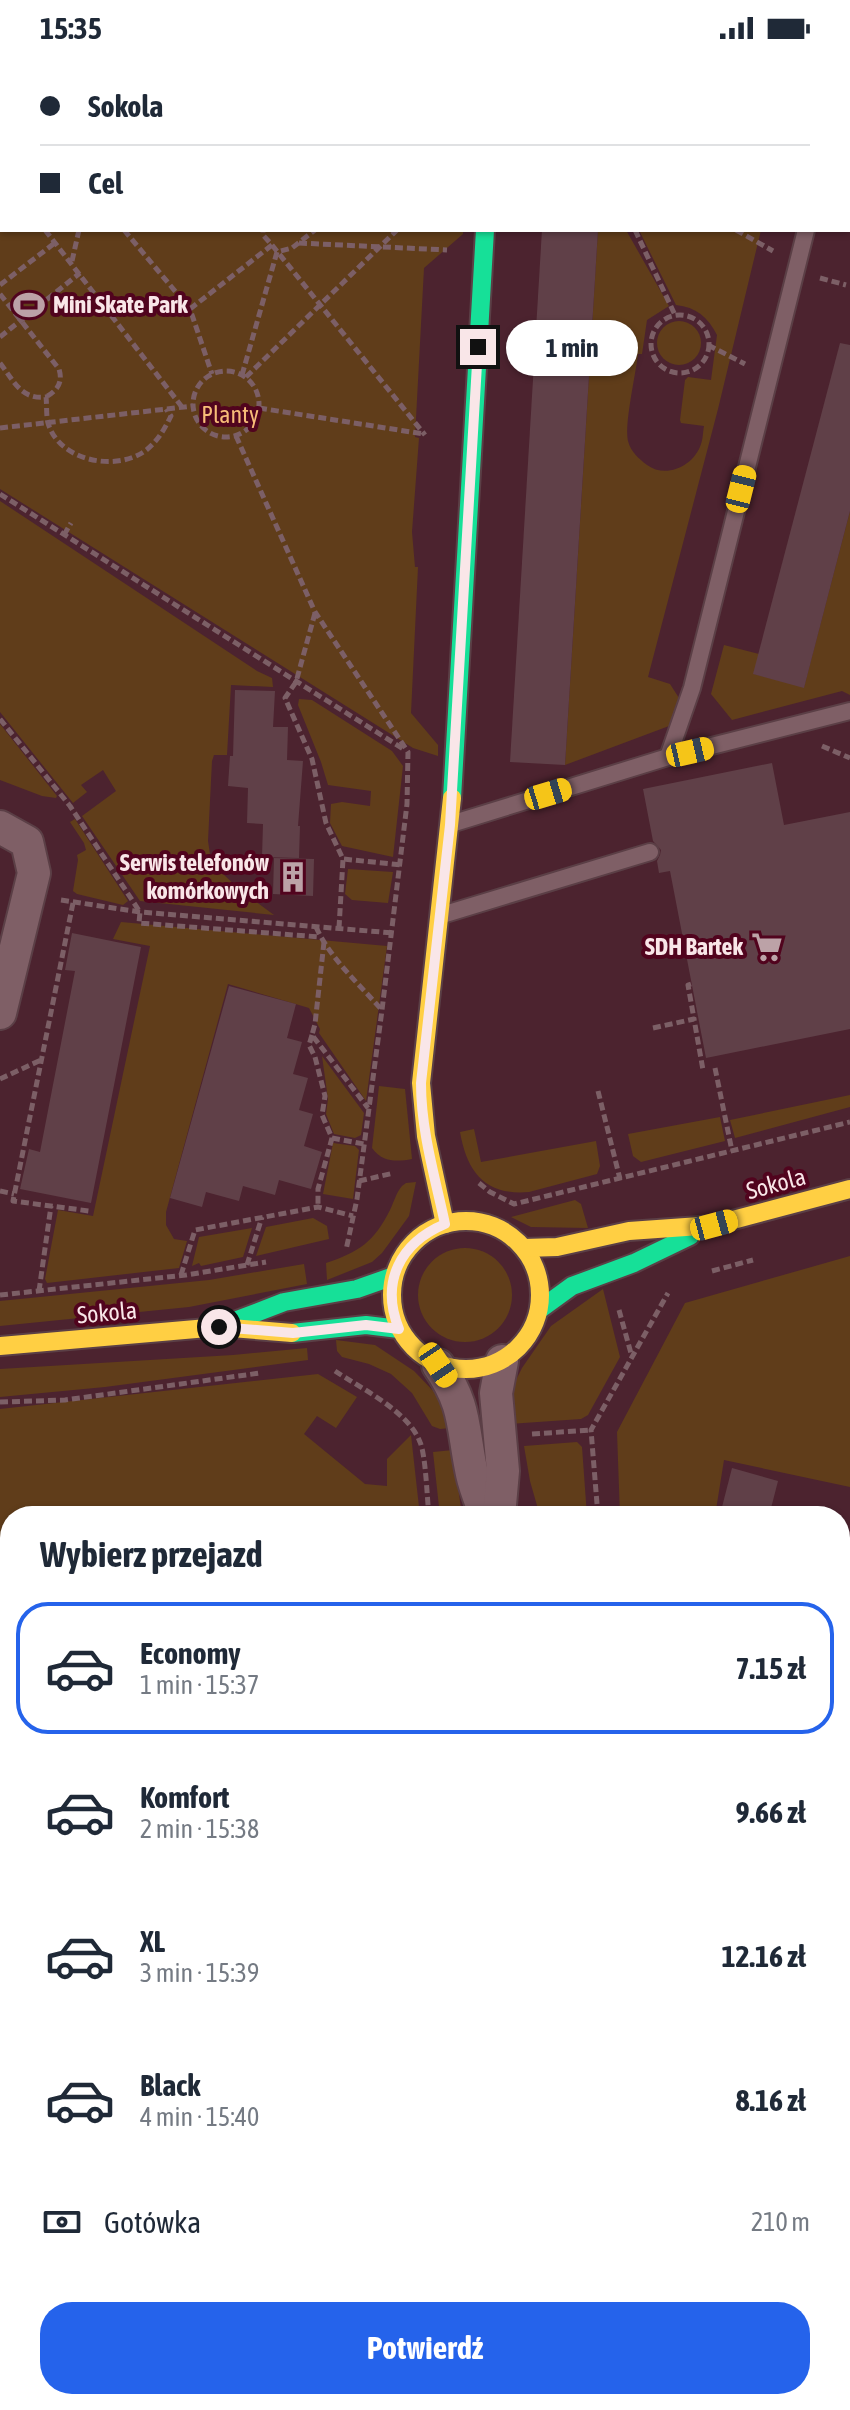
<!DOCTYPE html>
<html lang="pl">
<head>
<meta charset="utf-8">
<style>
	body { margin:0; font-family:"Asap Condensed",sans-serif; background:#f6f6f7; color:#1f2937; height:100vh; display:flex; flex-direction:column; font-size:30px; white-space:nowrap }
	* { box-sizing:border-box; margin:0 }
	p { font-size:26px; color:#747a83 }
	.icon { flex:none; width:44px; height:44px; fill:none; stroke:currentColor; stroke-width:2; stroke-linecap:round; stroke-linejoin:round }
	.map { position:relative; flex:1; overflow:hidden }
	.drawer { position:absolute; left:0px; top:1450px; width:850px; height:904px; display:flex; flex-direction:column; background:#fff; border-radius:32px 32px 0 0; box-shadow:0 2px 6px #0004 }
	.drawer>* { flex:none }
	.banner { position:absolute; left:0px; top:0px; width:850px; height:176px; box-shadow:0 2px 6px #0004; display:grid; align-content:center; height:176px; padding:0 40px; background:#fff }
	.end { position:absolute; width:36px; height:36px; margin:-18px; border:10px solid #f9e6e8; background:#111; box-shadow:0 0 0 4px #111 }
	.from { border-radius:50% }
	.bubble { position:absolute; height:56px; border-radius:28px; background:#fff; box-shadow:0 2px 6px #0004; font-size:26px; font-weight:700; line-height:56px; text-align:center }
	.car { position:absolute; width:24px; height:48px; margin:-24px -12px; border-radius:10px; box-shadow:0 0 6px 2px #0007; background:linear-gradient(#f5c518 24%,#345 0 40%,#f5c518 0 76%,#345 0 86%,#f5c518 0) }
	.banner b { display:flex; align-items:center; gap:28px; height:76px; font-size:30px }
	.banner b+b { border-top:2px solid #e0e1e3 }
	.banner i { width:20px; height:20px; background:#1f2937 }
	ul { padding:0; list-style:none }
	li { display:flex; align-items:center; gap:24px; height:132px; margin:0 16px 12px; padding:0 24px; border:4px solid transparent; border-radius:32px }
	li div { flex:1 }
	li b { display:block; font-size:30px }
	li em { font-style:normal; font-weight:700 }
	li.on { border-color:#2563eb }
	li>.icon { width:72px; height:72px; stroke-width:1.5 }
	h2 { padding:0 40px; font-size:36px; line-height:96px }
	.pay { display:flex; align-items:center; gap:20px; height:88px; padding:0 40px; font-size:30px }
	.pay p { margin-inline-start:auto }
	.primary-button { display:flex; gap:16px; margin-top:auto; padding:16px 40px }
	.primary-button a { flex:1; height:92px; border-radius:32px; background:#2563eb; color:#fff; font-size:32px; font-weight:700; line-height:92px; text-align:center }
	.status { display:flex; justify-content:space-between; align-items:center; height:56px; padding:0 40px; background:#fff; direction:ltr }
	.status svg { height:22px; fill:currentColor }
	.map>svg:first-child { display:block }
	.green { fill:#603d1a }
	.forest { fill:#754c21 }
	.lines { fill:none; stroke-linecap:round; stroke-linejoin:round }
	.stream { stroke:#85609d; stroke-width:11 }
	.building { fill:#604048 }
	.lane-casing { stroke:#5b3f46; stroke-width:20 }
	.street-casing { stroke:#5b3f46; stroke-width:36 }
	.fast-casing { stroke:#5b3f46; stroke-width:22 }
	.slow-casing { stroke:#5b3f46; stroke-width:22 }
	.path { stroke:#7c5f66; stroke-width:5; stroke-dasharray:8 4; stroke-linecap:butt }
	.lane { stroke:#7f5f66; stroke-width:16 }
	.street { stroke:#7f5f66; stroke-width:32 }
	.fast { stroke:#16e098; stroke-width:18 }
	.slow { stroke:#ffcf43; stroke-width:18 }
	.route { stroke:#f9e6e8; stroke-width:10 }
	.labels { text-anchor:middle; stroke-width:8; stroke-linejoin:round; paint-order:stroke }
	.poi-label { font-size:24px; font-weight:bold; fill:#f9e6e8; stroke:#51041e; text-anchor:end }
	.park-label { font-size:24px; fill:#f7bc78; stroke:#51041e }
	.street-label { font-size:24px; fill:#f9e6e8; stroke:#51041e }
</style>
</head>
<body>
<div class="status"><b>15:35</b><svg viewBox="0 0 49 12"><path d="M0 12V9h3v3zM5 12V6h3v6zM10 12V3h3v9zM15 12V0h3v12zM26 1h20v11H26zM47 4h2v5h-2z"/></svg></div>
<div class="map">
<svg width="850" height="2354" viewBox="0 0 850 2354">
	<rect width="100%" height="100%" fill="#4c232f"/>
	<!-- green -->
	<g class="green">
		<polygon points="0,0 326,0 328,2 2,2 2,174 463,174 463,178 424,212 415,381 419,382 412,476 415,511 418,511 411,657 438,689 438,700 413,692 0,433"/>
		<polygon points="612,0 809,0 810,2 609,2"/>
		<path d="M598,174H626L669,250L647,264L642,298H638C636,317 624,369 628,385C631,396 638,402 647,409C666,423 694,410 701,388C703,383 703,375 704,370L681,367L680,364L685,324L688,321L711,324L717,279C708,261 696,251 676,249L639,174H761L718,353L648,621L670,628L679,642L669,670L565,709Z"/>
		<circle cx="679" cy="287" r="22"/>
		<polygon points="0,445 257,615 272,622 273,631 231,629 227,699 214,699 212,705 208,785 210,798 222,817 240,834 274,859 140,845 82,760 116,735 103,714 81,729 87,736 73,747 0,656"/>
		<polygon points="850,455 850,639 842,635 732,664 711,638 724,589 759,598 754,618 804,631"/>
		<polygon points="299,643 312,644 392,695 403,710 393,801 342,790 330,767 331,748 342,746 370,750 371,735 328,729 321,706 298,649"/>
		<polygon points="0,668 57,740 56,742 42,740 0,724"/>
		<polygon points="75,763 128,845 123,849 77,838 73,835 78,804 77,799 86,794 84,787 70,766"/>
		<polygon points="348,813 393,816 388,847 352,844 345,838"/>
		<polygon points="121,866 387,890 366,1045 319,977 320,973 309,952 228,928 166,1156 166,1169 174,1183 187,1185 179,1212 47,1227 45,1223 58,1154 93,1160 150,890 113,883"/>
		<polygon points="322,1000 364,1057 361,1079 355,1082 334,1078 326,1058 328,1043"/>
		<path d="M379,1030L405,1033L412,1103C396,1106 382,1106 372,1092Z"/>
		<polygon points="850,1039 850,1051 735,1082 730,1064"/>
		<polygon points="720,1061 725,1085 641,1106 633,1100 628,1078"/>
		<path d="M474,1073L481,1106L596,1085L600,1110L597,1118L529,1136C485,1140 467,1116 460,1076Z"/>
		<polygon points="333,1087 355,1090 359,1094 353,1143 323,1138"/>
		<path d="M416,1126L409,1160L382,1197L372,1206L327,1224L326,1207C359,1196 374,1186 390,1154C394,1146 396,1137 402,1130L406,1127Z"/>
		<polygon points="575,1144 581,1148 588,1172 531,1171 511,1161"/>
		<polygon points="313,1162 327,1170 329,1183 256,1200 266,1171"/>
		<polygon points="252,1172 243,1201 201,1210 199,1207 192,1210 199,1181"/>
		<circle cx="465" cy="1239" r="47"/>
		<polygon points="850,1200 850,1431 724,1404 715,1460 620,1460 617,1376 685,1247"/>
		<polygon points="304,1208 307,1228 189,1251 0,1270 0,1245 209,1224"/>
		<polygon points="603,1233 620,1301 588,1359 581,1363 509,1368 511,1338 516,1324 522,1312 551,1270"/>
		<polygon points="336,1284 375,1289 414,1315 441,1343 450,1372 440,1373 432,1370 412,1337 391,1318 369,1308 342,1301 337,1295"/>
		<polygon points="307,1292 308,1304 105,1331 0,1341 0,1313 233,1299"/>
		<polygon points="318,1318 357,1341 336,1372 317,1360 304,1378 365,1428 387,1430 387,1403 411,1379 420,1460 10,1460 10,2344 53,2344 51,2354 0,2354 0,1353"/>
		<polygon points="577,1386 582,1391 587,1460 540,1460 530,1425 524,1390"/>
		<polygon points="453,1394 462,1460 440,1460 433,1396"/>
		<polygon points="850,2152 850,2218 840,2217 840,2192"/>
	</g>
	<!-- forest -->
	<g class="forest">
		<polygon points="850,1516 850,1676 840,1673 840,1520"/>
		<polygon points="840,2272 850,2274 850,2354 529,2354 531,2344 840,2344"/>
		<polygon points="53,2344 376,2344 374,2354 51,2354"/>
	</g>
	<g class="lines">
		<!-- stream -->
		<polyline class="stream" points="0,1548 10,1546"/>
	</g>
	<!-- building -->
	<g class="building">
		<polygon points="542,174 598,174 565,709 510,706"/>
		<polygon points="840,287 850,289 850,455 804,632 753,618"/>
		<polygon points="235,634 275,635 273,671 288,671 287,704 303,705 298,770 300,770 299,802 262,801 263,768 247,767 248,732 228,730 230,700 233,700"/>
		<polygon points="772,707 784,769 850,756 850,973 706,1002 670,815 659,817 657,805 660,799 661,794 653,785 643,733"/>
		<polygon points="274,802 314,803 313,840 273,838"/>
		<polygon points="72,877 141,891 91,1147 20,1133 29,1093 40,1096 75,915 65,914"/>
		<polygon points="229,930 296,948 287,982 302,986 293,1018 308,1022 299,1054 313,1058 304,1090 322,1096 311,1133 279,1124 275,1139 243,1130 239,1145 206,1136 202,1151 170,1142"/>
		<polygon points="732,1412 778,1425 769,1460 741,1460 721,1455"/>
	</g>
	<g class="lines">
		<defs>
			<g id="lane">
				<polyline points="412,0 414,2"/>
				<polyline points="668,701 692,632 806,174"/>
				<polyline points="451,768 668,701 850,655"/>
				<polyline points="442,859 650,796"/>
				<polyline points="0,1505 10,1508"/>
				<polyline points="840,2055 845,2065 840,2088"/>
			</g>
			<g id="street">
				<polyline points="576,2 579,0"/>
				<polyline points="0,771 27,786 34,817 0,957"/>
				<path d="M438,1309C467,1350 462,1372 472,1418C475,1432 481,1446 486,1460"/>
				<polyline points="499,1460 503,1415 496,1337 502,1305"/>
				<polyline points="840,1732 850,1735"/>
				<polyline points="840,2253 850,2255"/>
				<polyline points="457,2354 460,2344"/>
			</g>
			<g id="fast">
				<polyline points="452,742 485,174"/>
				<polyline points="539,1254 572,1230 634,1207 690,1180"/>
				<polyline points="232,1266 284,1246 357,1233 394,1220"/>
				<polyline points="292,1277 366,1269 399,1273"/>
			</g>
			<g id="slow">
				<circle cx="466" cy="1239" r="74"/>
				<polyline points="445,1168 426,1080 421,1027 452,742"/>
				<polyline points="524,1192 557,1191 629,1175 714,1169 850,1133"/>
				<polyline points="0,1290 219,1271 292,1277"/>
			</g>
		</defs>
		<!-- lane casing -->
		<use href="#lane" class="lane-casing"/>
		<!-- street casing -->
		<use href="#street" class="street-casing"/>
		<!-- fast casing -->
		<use href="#fast" class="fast-casing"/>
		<!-- slow casing -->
		<use href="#slow" class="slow-casing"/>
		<!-- path -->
		<g class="path">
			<polyline points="163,0 165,2"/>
			<polyline points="334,0 336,2"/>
			<polyline points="762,0 764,2"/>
			<polyline points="813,0 814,2"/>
			<polyline points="127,2 129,0"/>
			<polyline points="219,2 221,0"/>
			<polyline points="848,84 850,85"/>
			<polyline points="0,117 2,120"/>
			<polyline points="45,174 182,351"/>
			<polyline points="124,174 190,253 212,318"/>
			<polyline points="635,174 675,259"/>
			<polyline points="736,174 773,195"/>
			<polyline points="299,187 447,194"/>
			<polyline points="272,189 425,379"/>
			<polyline points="72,205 79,174"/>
			<polyline points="820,222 846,229"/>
			<polyline points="0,229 56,186"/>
			<path d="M0,238L59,313C63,326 58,334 46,341"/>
			<polyline points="190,253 272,189 263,179 263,174"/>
			<circle cx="680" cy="288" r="29"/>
			<polyline points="0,281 80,217"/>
			<polyline points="708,289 745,308"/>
			<path d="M0,307C14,325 21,344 46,341C47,349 46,359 48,367C59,405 115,416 145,395C157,386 164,374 171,360L166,353"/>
			<circle cx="226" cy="348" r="33"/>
			<polyline points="242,319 277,196 292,192 315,174"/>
			<polyline points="246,321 397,174"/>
			<polyline points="259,352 424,378"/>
			<polyline points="0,372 193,350"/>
			<polyline points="236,380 315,556 408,696 407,748 382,954 357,1143 346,1194"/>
			<polyline points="0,438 405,694"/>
			<polyline points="64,479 71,467"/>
			<polyline points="315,557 296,626 285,642 312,703 326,767 343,803 402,809"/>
			<polyline points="0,663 70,750 140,856 139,867 320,881"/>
			<polyline points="822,690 850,702"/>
			<polyline points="61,844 140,856 393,877"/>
			<polyline points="73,847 13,1145 89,1155"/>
			<path d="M316,871C330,902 358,927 381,953"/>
			<polyline points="339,872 343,803"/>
			<polyline points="324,886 315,968 312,979 368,1052"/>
			<polyline points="691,928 688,929 694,963"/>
			<polyline points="653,972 694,963 703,1014"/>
			<polyline points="312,979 309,989 315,1001 325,1040 322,1059 332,1082 318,1133 318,1151"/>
			<polyline points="715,1012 732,1095"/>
			<polyline points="0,1023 41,1004"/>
			<polyline points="598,1035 620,1123"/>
			<polyline points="332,1082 364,1088"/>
			<polyline points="359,1125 394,1117"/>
			<polyline points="479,1127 490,1136 514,1148 850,1066"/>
			<polyline points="0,1135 14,1138"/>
			<polyline points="247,1209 262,1161"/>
			<polyline points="712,1215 753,1204"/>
			<polyline points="181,1219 195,1174 318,1151 353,1160"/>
			<polyline points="39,1235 51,1150"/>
			<polyline points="0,1239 186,1219 266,1206"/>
			<polyline points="619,1254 632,1301"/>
			<path d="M335,1315C362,1333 408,1355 420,1386C426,1400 427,1443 429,1460"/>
			<polyline points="0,1346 65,1344 260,1317"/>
			<polyline points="532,1378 591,1374"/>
			<polyline points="598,1460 591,1374 668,1237"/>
			<polyline points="0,1657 10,1689"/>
			<polyline points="840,1680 850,1683"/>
			<polyline points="840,1783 850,1786"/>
			<polyline points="611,2344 617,2354"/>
			<polyline points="0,2352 71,2349"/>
			<polyline points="405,2354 408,2344"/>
			<polyline points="522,2354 524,2344"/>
		</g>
		<!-- lane -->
		<use href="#lane" class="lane"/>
		<!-- street -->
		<use href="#street" class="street"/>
		<!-- fast -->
		<use href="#fast" class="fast"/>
		<!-- slow -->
		<use href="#slow" class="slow"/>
	</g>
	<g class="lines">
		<!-- route -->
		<path class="route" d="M219,1271L293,1277L366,1269L399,1273C380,1226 400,1187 445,1168C435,1121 421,1075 421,1027L450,769L478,291"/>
	</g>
	<!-- icons -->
	<defs>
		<symbol id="stadium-bare" viewBox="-9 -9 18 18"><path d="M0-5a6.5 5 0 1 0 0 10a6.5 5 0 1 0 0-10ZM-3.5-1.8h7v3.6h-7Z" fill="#bca2a7" stroke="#51041e" stroke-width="2.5" paint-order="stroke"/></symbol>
		<symbol id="building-bare" viewBox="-9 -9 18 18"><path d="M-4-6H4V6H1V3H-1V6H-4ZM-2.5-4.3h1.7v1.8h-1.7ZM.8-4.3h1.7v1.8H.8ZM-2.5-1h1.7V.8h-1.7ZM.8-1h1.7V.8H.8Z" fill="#bca2a7" stroke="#51041e" stroke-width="2.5" paint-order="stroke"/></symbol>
		<symbol id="supermarket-bare" viewBox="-9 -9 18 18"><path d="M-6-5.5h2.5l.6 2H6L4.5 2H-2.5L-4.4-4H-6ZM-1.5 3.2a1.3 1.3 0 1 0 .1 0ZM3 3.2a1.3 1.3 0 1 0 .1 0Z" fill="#bca2a7" stroke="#51041e" stroke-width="2.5" paint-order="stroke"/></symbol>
	</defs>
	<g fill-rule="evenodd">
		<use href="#stadium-bare" x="7" y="227" width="44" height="44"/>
		<use href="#building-bare" x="271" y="799" width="44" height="44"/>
		<use href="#supermarket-bare" x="745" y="869" width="44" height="44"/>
	</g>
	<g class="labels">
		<!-- poi labels -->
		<g class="poi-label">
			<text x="53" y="257" text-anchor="start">Mini Skate Park</text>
			<text x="269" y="815">Serwis telefonów<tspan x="269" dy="28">komórkowych</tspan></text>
			<text x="743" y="899">SDH Bartek</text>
		</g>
		<!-- park labels -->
		<g class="park-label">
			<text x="230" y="367">Planty</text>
		</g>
		<!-- street labels -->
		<g class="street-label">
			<text transform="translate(776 1128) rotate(-15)" y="8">Sokola</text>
			<text transform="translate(107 1257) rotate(-5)" y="8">Sokola</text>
		</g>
	</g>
</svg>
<i class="end from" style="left:219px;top:1271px"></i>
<i class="end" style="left:478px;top:291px"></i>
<div class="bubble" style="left:506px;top:264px;width:132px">1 min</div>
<i class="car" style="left:741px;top:433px;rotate:14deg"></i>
<i class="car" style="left:690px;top:696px;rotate:77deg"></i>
<i class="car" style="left:548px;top:738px;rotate:73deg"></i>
<i class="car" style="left:714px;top:1169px;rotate:75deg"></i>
<i class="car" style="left:438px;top:1309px;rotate:146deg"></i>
<div class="banner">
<b><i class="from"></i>Sokola</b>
<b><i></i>Cel</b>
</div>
<section class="drawer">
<h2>Wybierz przejazd</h2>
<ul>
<li class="on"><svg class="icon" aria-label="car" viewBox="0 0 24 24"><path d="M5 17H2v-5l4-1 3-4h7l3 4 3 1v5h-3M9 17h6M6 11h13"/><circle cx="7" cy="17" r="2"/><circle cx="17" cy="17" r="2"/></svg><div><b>Economy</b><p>1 min · 15:37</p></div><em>7.15 zł</em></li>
<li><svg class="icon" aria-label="car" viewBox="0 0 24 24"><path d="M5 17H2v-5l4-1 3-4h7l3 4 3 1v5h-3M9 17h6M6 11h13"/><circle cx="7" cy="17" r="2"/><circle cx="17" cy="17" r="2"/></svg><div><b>Komfort</b><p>2 min · 15:38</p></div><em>9.66 zł</em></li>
<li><svg class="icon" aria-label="car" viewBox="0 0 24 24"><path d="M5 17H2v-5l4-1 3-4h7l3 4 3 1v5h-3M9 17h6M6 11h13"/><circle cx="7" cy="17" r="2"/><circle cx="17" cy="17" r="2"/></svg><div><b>XL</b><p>3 min · 15:39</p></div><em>12.16 zł</em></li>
<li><svg class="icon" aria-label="car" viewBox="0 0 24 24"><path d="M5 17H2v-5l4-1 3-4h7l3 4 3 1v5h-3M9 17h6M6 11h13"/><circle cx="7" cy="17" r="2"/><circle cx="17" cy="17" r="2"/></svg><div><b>Black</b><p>4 min · 15:40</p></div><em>8.16 zł</em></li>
</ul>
<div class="pay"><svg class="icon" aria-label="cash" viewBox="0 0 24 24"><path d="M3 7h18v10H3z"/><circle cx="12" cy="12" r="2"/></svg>Gotówka<p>210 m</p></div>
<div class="primary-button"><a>Potwierdź</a></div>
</section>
</div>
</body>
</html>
